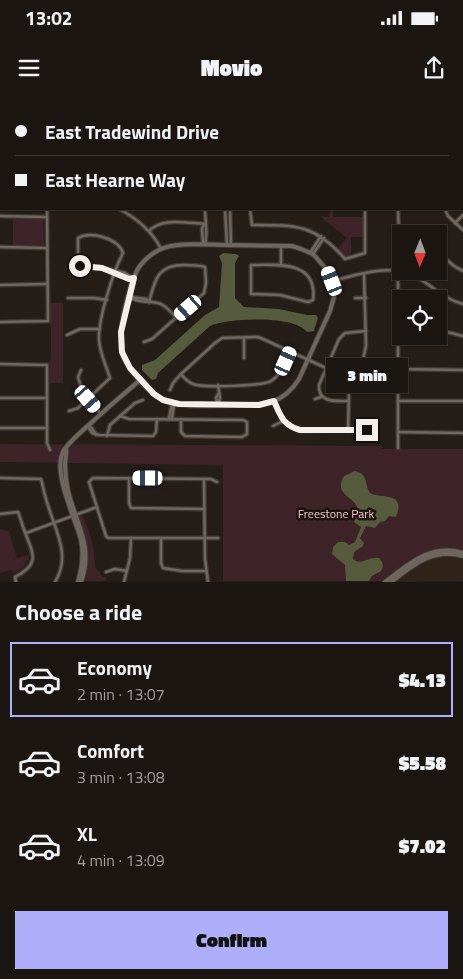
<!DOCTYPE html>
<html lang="en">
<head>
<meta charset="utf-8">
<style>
	body { margin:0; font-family:"Titillium Web",sans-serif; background:#241f1b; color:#f1f3f6; height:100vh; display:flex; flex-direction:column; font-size:19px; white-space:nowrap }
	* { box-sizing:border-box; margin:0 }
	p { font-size:16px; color:#a09f9f }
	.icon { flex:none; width:28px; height:28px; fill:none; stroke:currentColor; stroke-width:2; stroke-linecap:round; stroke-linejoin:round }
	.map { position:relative; height:482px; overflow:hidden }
	.drawer { display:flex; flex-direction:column; background:#1b1612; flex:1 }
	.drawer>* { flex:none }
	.banner { position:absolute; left:0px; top:0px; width:464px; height:110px; box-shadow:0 1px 4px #0004,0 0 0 1px #393532; display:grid; align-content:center; height:110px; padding:0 15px; background:#1b1612 }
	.needle { width:32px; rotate:181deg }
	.fabs { position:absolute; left:392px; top:125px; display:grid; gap:10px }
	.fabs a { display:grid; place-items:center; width:55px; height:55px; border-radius:0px; background:#1b1612; box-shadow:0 1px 4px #0004,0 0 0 1px #393532; font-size:25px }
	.end { position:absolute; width:22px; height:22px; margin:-11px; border:6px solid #f3eeea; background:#111; box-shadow:0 0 0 2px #111 }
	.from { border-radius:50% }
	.bubble { position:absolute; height:35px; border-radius:0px; background:#1b1612; box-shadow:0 1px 4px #0004,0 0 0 1px #393532; font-size:16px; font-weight:800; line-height:35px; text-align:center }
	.car { position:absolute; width:15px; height:30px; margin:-15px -8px; border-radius:6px; box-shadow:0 0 4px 1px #0007; background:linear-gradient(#fff 24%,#345 0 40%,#fff 0 76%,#345 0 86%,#fff 0) }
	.banner b { display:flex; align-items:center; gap:18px; height:48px; font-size:19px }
	.banner b+b { border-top:1px solid #393532 }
	.banner i { width:12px; height:12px; background:#f1f3f6 }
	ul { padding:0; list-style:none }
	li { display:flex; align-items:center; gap:15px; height:75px; margin:0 10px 8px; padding:0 5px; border:2px solid transparent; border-radius:0px }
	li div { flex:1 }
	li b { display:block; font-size:19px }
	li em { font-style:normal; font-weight:800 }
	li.selected { border-color:#afaefa }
	li>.icon { width:45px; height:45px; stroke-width:1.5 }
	h2 { padding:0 15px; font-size:22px; line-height:60px }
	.primary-button { display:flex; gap:10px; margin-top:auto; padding:10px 15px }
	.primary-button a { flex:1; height:58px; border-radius:0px; background:#afaefa; color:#111; font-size:20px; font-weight:800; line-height:58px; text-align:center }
	.status { display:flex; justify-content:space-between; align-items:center; height:35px; padding:0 25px; background:#1b1612; direction:ltr }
	.status svg { height:14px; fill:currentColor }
	header { display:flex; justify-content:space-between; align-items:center; height:65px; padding:0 15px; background:#1b1612; font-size:22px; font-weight:800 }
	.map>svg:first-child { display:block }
	.built { fill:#30241a }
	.green { fill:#3e2328 }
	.water { fill:#555b3c }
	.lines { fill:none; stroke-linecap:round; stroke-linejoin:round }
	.street-casing { stroke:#403b37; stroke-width:5 }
	.secondary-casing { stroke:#403b37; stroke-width:6 }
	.street { stroke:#6e665f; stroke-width:2.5 }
	.secondary { stroke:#6e665f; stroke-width:4 }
	.route { stroke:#f3eeea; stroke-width:6 }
	.labels { text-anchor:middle; stroke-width:5; stroke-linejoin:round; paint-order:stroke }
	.park-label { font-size:12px; fill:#f7c1ca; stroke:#1b140f }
</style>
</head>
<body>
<div class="status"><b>13:02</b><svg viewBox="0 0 49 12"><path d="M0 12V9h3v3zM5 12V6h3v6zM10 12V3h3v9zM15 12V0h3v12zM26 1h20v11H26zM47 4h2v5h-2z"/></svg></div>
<header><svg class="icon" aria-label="menu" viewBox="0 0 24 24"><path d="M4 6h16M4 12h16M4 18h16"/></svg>Movio<svg class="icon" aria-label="share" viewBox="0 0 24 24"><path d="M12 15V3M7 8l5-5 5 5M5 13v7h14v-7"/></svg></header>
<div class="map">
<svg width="463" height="482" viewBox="0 0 463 482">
	<rect width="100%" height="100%" fill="#241d18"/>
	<!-- built -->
	<g class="built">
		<polygon points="220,0 375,0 227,1"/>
		<polygon points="454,455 463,458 463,481 394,482 419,463 438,456"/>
	</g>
	<!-- green -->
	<g class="green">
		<polygon points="330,109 333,109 333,117 365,117 365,137 351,137 351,157 345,159 337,149 347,138 323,119 322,116 329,117"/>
		<polygon points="13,119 43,119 44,145 13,145"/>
		<polygon points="49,203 63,203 63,283 49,283 50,266 48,263 51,259 51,226 48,223 50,220"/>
		<polygon points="0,344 382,346 382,349 463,349 463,451 445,449 424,453 383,481 223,481 223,365 0,362"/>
		<polygon points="82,413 91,437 94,452 95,467 103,477 107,477 106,481 80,481 85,459 74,416"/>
		<polygon points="0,429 9,431 17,458 28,455 29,458 23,468 13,473 11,470 0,473"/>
	</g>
	<!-- water -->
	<g class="water">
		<path d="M223,153L236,154L239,156L235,163V198L244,207L279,209L307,215H316L318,218L314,230L315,231L307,232C294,215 229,218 210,226L158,273L156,279L152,280L142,270V265L155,260L205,215L219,207L222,163L219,156Z"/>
		<path d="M355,371C369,374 364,384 370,393C380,399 407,391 396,417L389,416L385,421L380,422L375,428L366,426L360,438L364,443L363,446L354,452L353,459C361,466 369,456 379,458C383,462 384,466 381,471L372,476L369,481H346L345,465L332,454L333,447L338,442H345L349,445L355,442L361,427L354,422C355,418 358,415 358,411C357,396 332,396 344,376Z"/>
	</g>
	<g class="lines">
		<defs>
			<g id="street">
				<polyline points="64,1 64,0"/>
				<polyline points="184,1 184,0"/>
				<polyline points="223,1 223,0"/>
				<polyline points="377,1 377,0"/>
				<polyline points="436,1 436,0"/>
				<polyline points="0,18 1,18"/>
				<polyline points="0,85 1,85"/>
				<path d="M119,109C135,117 153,132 161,149"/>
				<polyline points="225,109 227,145"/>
				<polyline points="230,109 231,145"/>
				<path d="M250,109L252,125C295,125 315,124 345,159L365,153V109"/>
				<polyline points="398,109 399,137 401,137"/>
				<polyline points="445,109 448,116 463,130"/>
				<polyline points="0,116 47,117"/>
				<polyline points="455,123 463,115"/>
				<path d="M149,131C162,117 187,123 205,124"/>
				<polyline points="203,144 202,128 205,124"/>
				<path d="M205,144C208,133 205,120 205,109"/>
				<polyline points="0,147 47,148"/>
				<polyline points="310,153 321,136"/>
				<polyline points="439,153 454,166 463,171"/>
				<polyline points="313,154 324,138"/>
				<polyline points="281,164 281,146"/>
				<path d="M251,165C277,165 318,160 313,200L308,202L280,195L251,194Z"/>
				<polyline points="114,171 118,175 133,179"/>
				<polyline points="398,171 398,348"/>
				<path d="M332,181C357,175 387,164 412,175C431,183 440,198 463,204"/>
				<polyline points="0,185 47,184"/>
				<path d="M129,197C139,204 151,200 161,204C167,207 172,213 176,218"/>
				<polyline points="130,197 146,199 149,202"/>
				<polyline points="68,198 94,198 107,200"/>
				<polyline points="355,198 366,198"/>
				<polyline points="0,222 48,221 47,109"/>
				<polyline points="439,230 463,236"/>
				<polyline points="67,235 80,229 100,229"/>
				<polyline points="432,237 432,236"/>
				<path d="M144,242L152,239L204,193L206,183L205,167C198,165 191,165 184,165C157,165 155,180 149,202"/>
				<polyline points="244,258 244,238"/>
				<polyline points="0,264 47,265 47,343 50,350"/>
				<polyline points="398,269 463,270"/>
				<polyline points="81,270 78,277 83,293 101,314"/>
				<path d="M181,274C184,278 188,282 193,284C203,288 263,286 271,281C282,274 285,262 290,251"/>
				<polyline points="352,283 364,288"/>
				<polyline points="170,290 173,283 181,274 215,243 222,238 258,237 263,239 326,268"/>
				<polyline points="0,298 47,298"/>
				<polyline points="315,299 321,297"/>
				<path d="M274,301C281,317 283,325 300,331L367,330L376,328"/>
				<path d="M348,301C335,301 318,303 319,285L339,239L345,233L366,231"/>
				<polyline points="398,301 463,301"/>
				<polyline points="218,304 216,298 218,294"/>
				<polyline points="218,305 220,298 218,285"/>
				<path d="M69,311L78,308L110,278C106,265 100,254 99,240C98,219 113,172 123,153C118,138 91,131 78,138V162L80,166L100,167L125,173L133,178"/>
				<polyline points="120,316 129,319 243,320 247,322 247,334 242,337 185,336 181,332 181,319"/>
				<polyline points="169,319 172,303"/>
				<polyline points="172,319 174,304"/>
				<polyline points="88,326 92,333 99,335 153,336 156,332 157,319"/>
				<polyline points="88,326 92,328 96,335"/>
				<polyline points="273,326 283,321"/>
				<polyline points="0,328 47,328"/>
				<polyline points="348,331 349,291 363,259 366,246 364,174"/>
				<polyline points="398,332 463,333"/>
				<polyline points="107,336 110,325 135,303 143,300"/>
				<path d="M0,378L41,379C43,386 44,394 47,402C54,428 72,455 55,482"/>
				<polyline points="129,378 129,403 131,408 204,409"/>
				<polyline points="204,379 205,459 208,482"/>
				<polyline points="217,382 211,379 93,378 89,382 106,436 108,438 218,438"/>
				<path d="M0,414L18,412C21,420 23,427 26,435C35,457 38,465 15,477L16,482"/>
				<polyline points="26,433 97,407"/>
				<polyline points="161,439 161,463 163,468 182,471 206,471"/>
				<polyline points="106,472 115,469 127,471"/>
				<polyline points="124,482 130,458 131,438"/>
			</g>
			<g id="secondary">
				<polyline points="0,44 1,44"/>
				<polyline points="462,49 463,49"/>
				<path d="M227,145L292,146L301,149L313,154L328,171L333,188L334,197L330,211L299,279C282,306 262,305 233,305C213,305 182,308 164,300C150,294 126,268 122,253C117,234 129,184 139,167C144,160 151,154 159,150C175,141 208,145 227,145Z"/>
				<path d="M66,349C67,354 65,359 65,364C65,373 66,382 68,391C76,424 94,446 81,482"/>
				<path d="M78,482C82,468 84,453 81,440C76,419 51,371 64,350C71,340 82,331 91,323C107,308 124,294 140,280"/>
				<path d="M385,482C409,464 431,443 463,453"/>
				<path d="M391,482C413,465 434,447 463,456"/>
			</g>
		</defs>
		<!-- street casing -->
		<use href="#street" class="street-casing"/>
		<!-- secondary casing -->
		<use href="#secondary" class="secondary-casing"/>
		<!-- street -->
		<use href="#street" class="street"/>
		<!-- secondary -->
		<use href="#secondary" class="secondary"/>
	</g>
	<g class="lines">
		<!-- route -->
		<path class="route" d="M80,166L102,168L129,179L134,178L121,232L122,252L130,268L154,294L163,300L179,304L259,305L274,301C281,317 283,325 300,330H367"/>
	</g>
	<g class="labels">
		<!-- park labels -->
		<g class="park-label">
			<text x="336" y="418">Freestone Park</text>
		</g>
	</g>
</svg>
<div class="fabs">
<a><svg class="needle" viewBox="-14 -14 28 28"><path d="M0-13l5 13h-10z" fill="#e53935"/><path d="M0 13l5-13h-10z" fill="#a09f9f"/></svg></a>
<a><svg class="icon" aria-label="locate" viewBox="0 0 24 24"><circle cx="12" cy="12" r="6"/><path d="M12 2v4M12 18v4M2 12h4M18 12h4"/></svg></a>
</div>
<i class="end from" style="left:80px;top:166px"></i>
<i class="end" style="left:367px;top:330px"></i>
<div class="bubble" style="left:326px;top:258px;width:82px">3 min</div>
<i class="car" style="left:332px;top:181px;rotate:339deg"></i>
<i class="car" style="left:188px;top:208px;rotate:229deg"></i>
<i class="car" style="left:286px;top:261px;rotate:24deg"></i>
<i class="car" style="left:88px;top:299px;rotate:139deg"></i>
<i class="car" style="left:148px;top:378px;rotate:270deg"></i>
<div class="banner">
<b><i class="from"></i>East Tradewind Drive</b>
<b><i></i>East Hearne Way</b>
</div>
</div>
<section class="drawer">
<h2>Choose a ride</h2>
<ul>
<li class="selected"><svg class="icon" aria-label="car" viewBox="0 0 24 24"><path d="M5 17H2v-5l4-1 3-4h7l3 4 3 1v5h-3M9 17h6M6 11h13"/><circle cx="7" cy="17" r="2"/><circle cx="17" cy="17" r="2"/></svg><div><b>Economy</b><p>2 min · 13:07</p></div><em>$4.13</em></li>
<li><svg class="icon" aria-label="car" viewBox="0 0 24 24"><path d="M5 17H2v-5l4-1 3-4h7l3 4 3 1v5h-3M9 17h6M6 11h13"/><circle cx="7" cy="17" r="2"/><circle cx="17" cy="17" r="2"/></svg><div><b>Comfort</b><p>3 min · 13:08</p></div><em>$5.58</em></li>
<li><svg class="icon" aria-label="car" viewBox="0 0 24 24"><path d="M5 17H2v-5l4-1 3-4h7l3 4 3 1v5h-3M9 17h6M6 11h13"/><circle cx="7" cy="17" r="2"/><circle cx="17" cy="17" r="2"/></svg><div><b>XL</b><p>4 min · 13:09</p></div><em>$7.02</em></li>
</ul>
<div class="primary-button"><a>Confirm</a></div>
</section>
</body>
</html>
